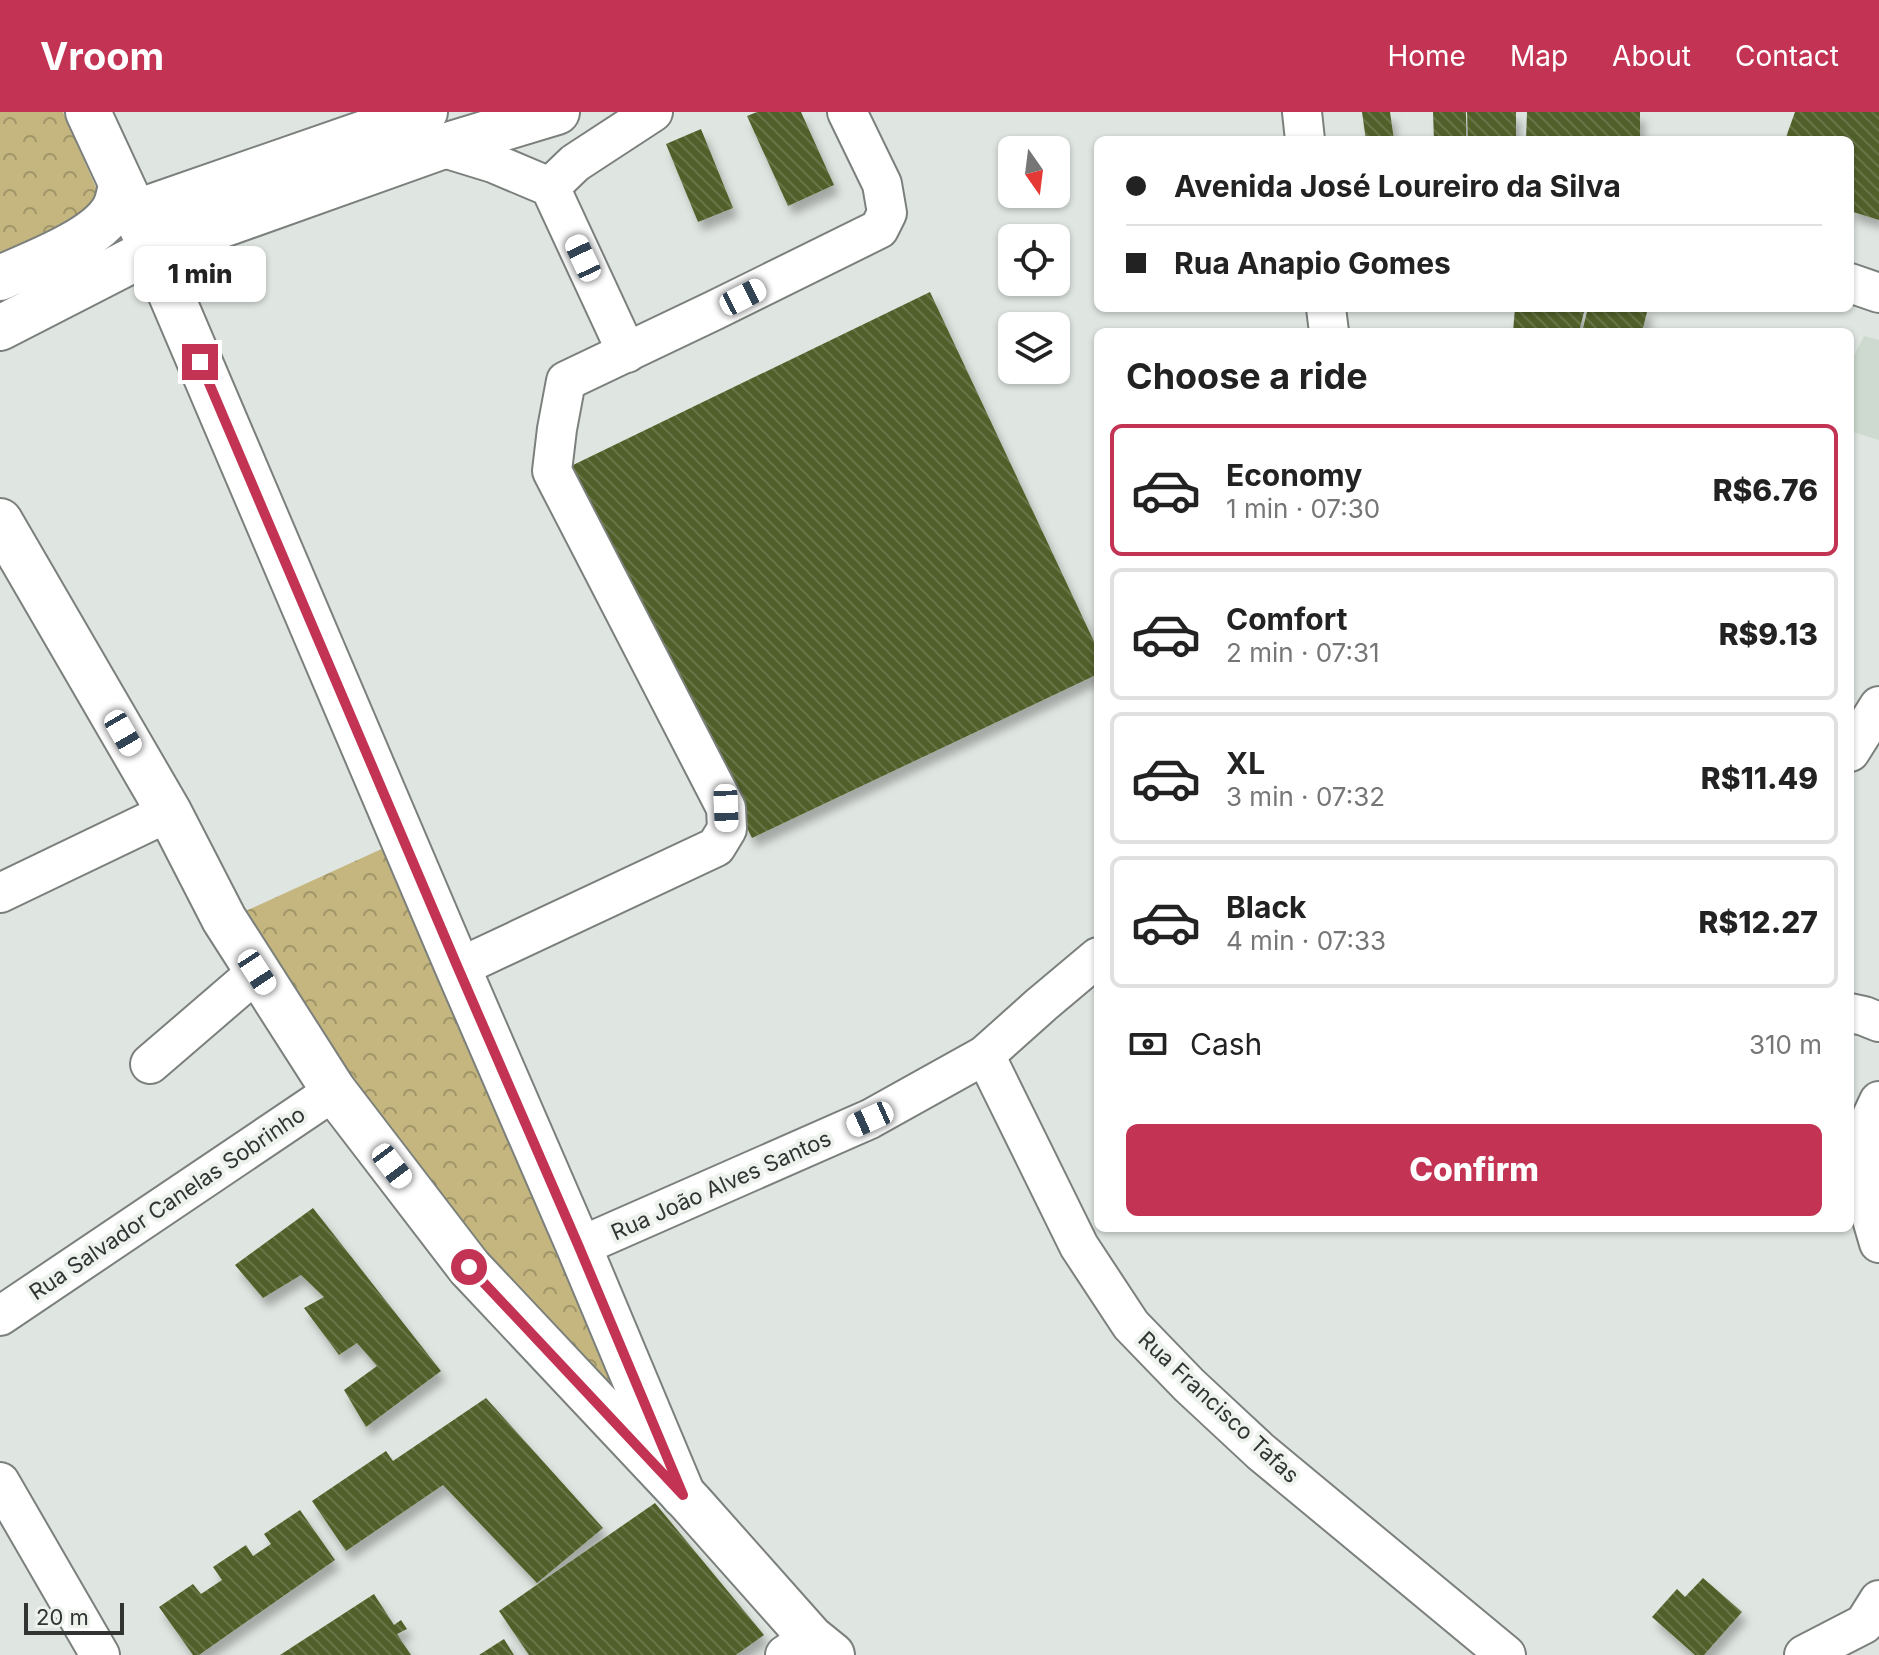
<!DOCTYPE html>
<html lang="en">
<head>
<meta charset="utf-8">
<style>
	body { margin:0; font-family:Inter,sans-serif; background:#f6f6f6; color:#222; height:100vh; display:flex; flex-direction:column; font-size:30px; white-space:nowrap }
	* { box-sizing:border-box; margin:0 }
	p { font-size:26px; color:#767676 }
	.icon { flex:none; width:44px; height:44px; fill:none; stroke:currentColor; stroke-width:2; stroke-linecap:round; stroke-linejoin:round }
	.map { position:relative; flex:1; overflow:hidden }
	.drawer { position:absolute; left:1094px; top:216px; width:760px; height:904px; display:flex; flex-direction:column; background:#fff; border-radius:12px; box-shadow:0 2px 6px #0004 }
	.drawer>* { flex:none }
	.guide { position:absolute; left:1094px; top:24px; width:760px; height:176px; border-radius:12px; box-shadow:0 2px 6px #0004; display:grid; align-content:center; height:176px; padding:0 32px; background:#fff }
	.needle { width:52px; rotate:166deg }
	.tools { position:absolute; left:998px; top:24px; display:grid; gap:16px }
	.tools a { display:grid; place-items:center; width:72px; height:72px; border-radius:12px; background:#fff; box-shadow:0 2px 6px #0004; font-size:40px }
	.scale { position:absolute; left:24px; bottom:20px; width:100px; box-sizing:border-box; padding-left:8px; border:4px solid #323433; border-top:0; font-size:22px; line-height:28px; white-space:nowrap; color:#323433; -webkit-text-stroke:6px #edf2ed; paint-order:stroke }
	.end { position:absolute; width:36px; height:36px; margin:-18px; border:10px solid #c33353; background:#fff; box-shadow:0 0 0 4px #fff }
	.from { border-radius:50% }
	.bubble { position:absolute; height:56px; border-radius:12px; background:#fff; box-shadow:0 2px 6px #0004; font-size:26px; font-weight:800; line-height:56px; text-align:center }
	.car { position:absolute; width:24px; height:48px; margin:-24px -12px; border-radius:10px; box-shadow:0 0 6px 2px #0007; background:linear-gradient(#fff 24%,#345 0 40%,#fff 0 76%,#345 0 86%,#fff 0) }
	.guide b { display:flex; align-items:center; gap:28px; height:76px; font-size:30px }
	.guide b+b { border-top:2px solid #e0e0e0 }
	.guide i { width:20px; height:20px; background:#222 }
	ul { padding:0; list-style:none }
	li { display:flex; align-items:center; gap:24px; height:132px; margin:0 16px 12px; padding:0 16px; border:4px solid #e0e0e0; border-radius:12px }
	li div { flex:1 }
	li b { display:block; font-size:30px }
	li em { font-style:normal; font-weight:800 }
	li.current { border-color:#c33353 }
	li>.icon { width:72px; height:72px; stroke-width:1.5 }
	h2 { padding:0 32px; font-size:36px; line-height:96px }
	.pay { display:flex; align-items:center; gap:20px; height:88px; padding:0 32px; font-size:30px }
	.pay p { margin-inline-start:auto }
	.cta { display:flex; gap:16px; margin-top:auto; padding:16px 32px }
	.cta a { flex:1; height:92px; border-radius:12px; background:#c33353; color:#fff; font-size:32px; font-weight:800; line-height:92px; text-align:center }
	header { display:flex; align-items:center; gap:48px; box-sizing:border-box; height:112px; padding:0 40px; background:#c33353; color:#fff }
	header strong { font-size:38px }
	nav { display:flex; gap:44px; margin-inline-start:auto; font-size:28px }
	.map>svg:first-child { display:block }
	.built { fill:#cedad0 }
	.park { fill:url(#park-crowns) }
	.building { fill:url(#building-back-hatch); filter:url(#shadow) }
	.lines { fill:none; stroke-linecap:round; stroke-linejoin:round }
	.minor-casing { stroke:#7b807c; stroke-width:42 }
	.major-casing { stroke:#7b807c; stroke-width:48 }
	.minor { stroke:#fff; stroke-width:38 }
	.major { stroke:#fff; stroke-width:44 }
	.route { stroke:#c33353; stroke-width:10 }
	.labels { text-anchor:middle; stroke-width:8; stroke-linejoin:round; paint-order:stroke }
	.street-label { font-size:22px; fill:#323433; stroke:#edf2ed }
</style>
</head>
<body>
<header>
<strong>Vroom</strong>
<nav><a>Home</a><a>Map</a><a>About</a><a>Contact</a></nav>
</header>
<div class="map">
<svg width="1879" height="1543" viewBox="0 0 1879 1543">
	<defs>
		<pattern id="park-crowns" width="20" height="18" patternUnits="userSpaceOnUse" patternTransform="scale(2)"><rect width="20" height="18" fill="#c4b67e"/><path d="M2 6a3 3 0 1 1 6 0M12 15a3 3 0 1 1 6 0" fill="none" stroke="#a09568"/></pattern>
		<pattern id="building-back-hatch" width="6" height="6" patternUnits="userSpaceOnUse" patternTransform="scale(2)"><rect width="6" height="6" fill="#516129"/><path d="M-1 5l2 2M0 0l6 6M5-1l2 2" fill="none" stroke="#687448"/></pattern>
		<filter id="shadow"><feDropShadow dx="5" dy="9" stdDeviation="4" flood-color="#0004"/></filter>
	</defs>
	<rect width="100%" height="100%" fill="#dfe5e0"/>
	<!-- built -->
	<polygon class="built" points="1864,224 1879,228 1879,328 1850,319 1850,251"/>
	<!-- park -->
	<g class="park">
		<polygon points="0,0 63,0 105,96 0,146"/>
		<polygon points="399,729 676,1372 468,1152 226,808"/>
	</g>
	<!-- building -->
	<g class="building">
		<polygon points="757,0 801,0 834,73 788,94 747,4"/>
		<polygon points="1362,0 1390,0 1394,28 1366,28"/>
		<polygon points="1433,0 1466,0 1466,28 1434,28"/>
		<polygon points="1467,0 1516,0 1516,28 1468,28"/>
		<polygon points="1527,0 1640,0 1640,28 1526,28"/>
		<polygon points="1795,0 1879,0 1879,108 1850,99 1850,28 1785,28"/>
		<polygon points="701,17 733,96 698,110 666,32"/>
		<polygon points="930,180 1098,538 1098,562 752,726 569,355"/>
		<polygon points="1515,196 1585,196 1579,220 1513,220"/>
		<polygon points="1588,196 1648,196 1642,220 1582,220"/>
		<polygon points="313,1096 441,1259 366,1315 344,1278 377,1254 357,1231 339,1243 304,1196 324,1185 301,1163 263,1186 235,1153"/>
		<polygon points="486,1286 603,1416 537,1471 443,1373 346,1439 312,1389 386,1339 393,1349"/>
		<polygon points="655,1391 764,1523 736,1543 529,1543 499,1499"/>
		<polygon points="300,1398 335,1448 199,1543 193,1543 159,1495 193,1472 201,1482 222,1468 213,1455 246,1433 253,1444 271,1432 264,1422"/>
		<polygon points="1703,1466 1742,1500 1704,1543 1695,1543 1652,1505 1677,1477 1685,1485"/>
		<polygon points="374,1482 394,1513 401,1508 407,1517 397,1522 411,1543 280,1543"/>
		<polygon points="504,1527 514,1543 479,1543"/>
	</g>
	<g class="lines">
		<defs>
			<g id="minor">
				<polyline points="1302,0 1305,28"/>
				<polyline points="441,35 493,51 550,75 627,241"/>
				<polyline points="550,75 575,51 653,0"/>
				<polyline points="1850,171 1879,181"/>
				<polyline points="1326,196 1329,220"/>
				<polyline points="1850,640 1879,594"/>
				<polyline points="0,781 169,700"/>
				<polyline points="458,856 716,735 727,717 726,696 552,359 557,317 566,269 715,198 879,117 887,101 882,72 847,0"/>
				<polyline points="1850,901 1864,904 1879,910"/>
				<polyline points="985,943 1079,1134 1131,1213 1189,1273 1261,1340 1506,1543"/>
				<polyline points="150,952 257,860"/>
				<polyline points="1879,989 1871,1006 1864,1080 1879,1131"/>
				<polyline points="579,1135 870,1007 985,943 1042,892 1098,845"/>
				<polyline points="0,1204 334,979"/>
				<polyline points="0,1370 100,1543"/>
				<polyline points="785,1543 811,1526"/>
				<polyline points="1804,1543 1864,1512 1879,1488"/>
			</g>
			<g id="major">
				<polyline points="88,0 152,138 458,856 579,1135 683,1383"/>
				<polyline points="134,101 425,0"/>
				<path d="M0,166C31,152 97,128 114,97C118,90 119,81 121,73"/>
				<polyline points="0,216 152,138 441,35 557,0"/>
				<polyline points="0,409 169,700 224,807 334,979 469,1155 691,1391 811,1526 832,1543"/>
			</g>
		</defs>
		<!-- minor casing -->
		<use href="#minor" class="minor-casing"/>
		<!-- major casing -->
		<use href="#major" class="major-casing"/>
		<!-- minor -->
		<use href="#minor" class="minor"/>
		<!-- major -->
		<use href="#major" class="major"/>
	</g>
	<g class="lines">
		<!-- route -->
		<polyline class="route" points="200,250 458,856 579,1135 683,1383 469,1155"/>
	</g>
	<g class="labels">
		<!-- street labels -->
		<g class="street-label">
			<text transform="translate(721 1073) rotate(-24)" y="8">Rua João Alves Santos</text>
			<text transform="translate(167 1091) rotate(-34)" y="8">Rua Salvador Canelas Sobrinho</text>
			<text transform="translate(1219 1295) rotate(43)" y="8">Rua Francisco Tafas</text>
		</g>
	</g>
</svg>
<div class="tools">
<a><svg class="needle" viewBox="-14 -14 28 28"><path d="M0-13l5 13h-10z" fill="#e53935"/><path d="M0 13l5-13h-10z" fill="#767676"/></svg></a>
<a><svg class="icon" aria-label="locate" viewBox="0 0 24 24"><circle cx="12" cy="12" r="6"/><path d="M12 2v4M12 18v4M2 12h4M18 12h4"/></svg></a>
<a><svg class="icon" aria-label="layers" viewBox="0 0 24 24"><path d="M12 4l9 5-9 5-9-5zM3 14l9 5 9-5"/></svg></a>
</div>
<div class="scale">20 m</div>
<i class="end from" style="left:469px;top:1155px"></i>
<i class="end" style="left:200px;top:250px"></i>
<div class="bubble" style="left:134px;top:134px;width:132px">1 min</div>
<i class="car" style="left:583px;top:146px;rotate:335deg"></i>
<i class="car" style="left:743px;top:185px;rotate:63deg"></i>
<i class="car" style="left:123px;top:621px;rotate:150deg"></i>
<i class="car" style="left:726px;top:696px;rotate:178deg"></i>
<i class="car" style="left:257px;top:860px;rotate:147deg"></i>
<i class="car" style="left:870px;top:1007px;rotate:246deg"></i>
<i class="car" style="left:392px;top:1054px;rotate:143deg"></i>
<div class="guide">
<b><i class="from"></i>Avenida José Loureiro da Silva</b>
<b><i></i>Rua Anapio Gomes</b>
</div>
<section class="drawer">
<h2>Choose a ride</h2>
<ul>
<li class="current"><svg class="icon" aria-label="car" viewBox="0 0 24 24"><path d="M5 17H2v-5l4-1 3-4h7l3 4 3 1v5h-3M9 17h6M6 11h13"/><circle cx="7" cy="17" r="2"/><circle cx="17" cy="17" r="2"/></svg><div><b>Economy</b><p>1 min · 07:30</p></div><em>R$6.76</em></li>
<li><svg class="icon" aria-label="car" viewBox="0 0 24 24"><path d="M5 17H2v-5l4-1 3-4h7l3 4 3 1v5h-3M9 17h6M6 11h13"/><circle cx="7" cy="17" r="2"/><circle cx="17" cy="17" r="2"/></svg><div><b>Comfort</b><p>2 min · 07:31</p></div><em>R$9.13</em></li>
<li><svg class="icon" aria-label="car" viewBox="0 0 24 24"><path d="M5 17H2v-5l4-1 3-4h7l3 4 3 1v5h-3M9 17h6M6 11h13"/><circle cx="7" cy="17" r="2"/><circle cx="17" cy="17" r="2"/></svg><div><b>XL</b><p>3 min · 07:32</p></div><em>R$11.49</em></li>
<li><svg class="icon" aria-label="car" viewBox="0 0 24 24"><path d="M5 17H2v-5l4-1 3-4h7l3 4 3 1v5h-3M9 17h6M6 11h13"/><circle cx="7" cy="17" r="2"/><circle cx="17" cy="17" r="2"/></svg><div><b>Black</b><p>4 min · 07:33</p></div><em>R$12.27</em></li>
</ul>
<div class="pay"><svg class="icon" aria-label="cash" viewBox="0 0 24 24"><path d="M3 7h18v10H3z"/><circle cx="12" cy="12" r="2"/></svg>Cash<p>310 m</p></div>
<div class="cta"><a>Confirm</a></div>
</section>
</div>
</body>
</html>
